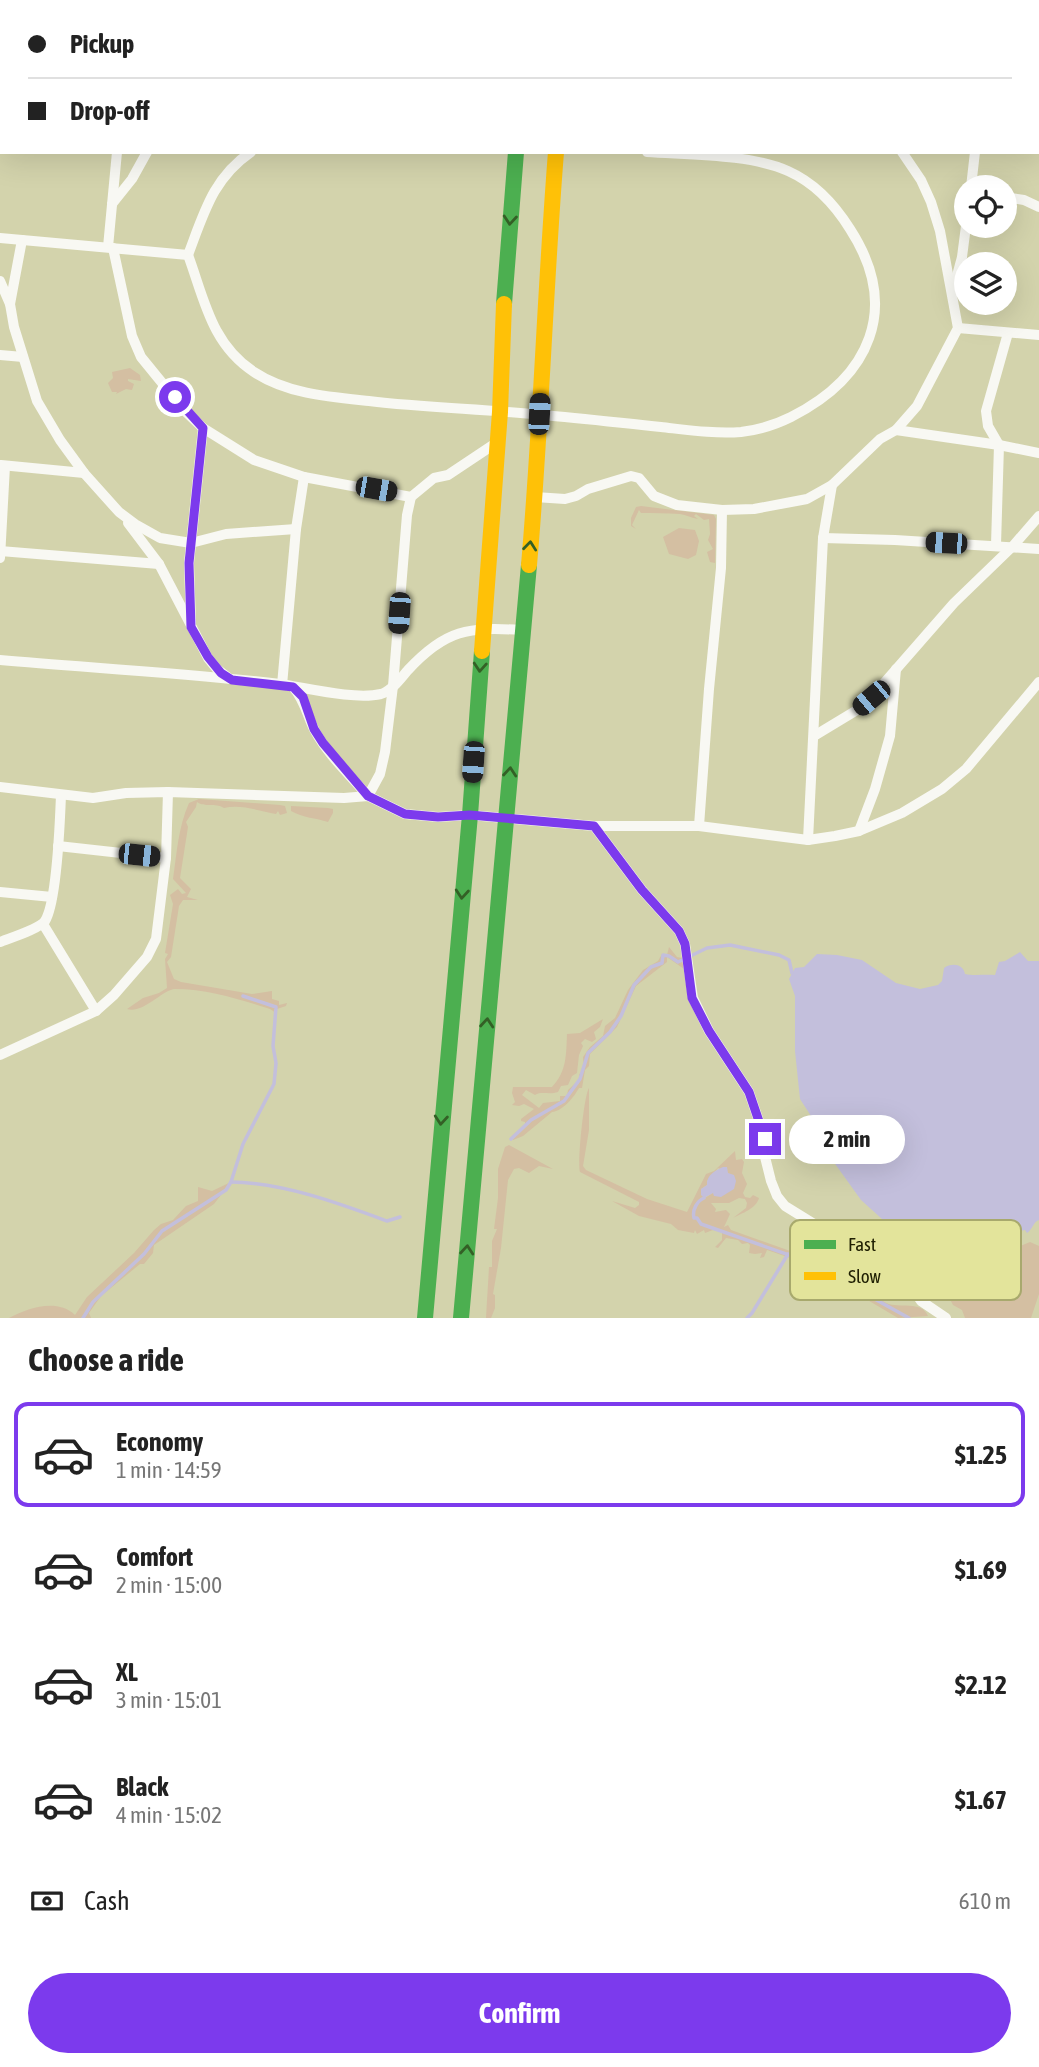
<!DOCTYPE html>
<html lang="en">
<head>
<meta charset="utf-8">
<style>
	body { margin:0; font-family:"Asap Condensed",sans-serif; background:#f2f2f2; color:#222; height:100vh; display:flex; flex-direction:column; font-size:26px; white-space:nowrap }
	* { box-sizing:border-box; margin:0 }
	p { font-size:23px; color:#767676 }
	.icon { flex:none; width:38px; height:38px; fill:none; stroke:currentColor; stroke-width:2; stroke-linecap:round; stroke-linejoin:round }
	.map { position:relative; height:1318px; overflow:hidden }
	.panel { display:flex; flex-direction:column; background:#fff; flex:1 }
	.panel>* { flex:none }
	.top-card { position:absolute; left:0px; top:0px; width:1040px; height:154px; box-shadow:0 7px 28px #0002; display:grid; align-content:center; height:154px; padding:0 28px; background:#fff }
	.fabs { position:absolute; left:954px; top:175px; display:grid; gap:14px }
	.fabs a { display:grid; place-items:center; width:63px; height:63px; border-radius:50%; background:#fff; box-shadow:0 7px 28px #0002; font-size:35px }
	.end { position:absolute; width:32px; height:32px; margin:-16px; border:9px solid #7c3aed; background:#fff; box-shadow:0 0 0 4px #fff }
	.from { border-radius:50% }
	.bubble { position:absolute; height:49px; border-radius:24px; background:#fff; box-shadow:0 7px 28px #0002; font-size:23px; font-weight:700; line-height:49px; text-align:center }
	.car { position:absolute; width:21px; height:42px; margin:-21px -10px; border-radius:9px; box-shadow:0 0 5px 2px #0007; background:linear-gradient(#222 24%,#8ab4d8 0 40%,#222 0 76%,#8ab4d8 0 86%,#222 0) }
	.top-card b { display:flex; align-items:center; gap:24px; height:66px; font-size:26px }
	.top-card b+b { border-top:2px solid #e0e0e0 }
	.top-card i { width:18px; height:18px; background:#222 }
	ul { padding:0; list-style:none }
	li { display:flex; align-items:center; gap:21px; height:105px; margin:0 14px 10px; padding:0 14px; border:4px solid transparent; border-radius:14px }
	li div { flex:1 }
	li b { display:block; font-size:26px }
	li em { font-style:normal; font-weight:700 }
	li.active { border-color:#7c3aed }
	li>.icon { width:63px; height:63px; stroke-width:1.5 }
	h2 { padding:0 28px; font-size:32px; line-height:84px }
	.pay { display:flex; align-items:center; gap:18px; height:77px; padding:0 28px; font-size:26px }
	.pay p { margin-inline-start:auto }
	.button { display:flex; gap:14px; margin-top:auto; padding:14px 28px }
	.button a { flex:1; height:80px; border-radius:42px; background:#7c3aed; color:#fff; font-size:28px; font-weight:700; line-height:80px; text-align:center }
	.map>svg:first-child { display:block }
	.green { fill:#d4bfa2; fill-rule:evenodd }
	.water { fill:#c3bfdc }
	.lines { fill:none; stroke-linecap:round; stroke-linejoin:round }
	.stream { stroke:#c3bfdc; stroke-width:3.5 }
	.street { stroke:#f8f8f3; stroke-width:10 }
	.fast { stroke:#4caf50; stroke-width:16 }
	.slow { stroke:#ffc107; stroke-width:16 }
	.oneway { stroke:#346026 }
	.route { stroke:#7c3aed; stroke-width:9 }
	.key { fill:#e3e49b; stroke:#a8a96d; stroke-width:2 }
	.key-label { font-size:19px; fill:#202003 }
</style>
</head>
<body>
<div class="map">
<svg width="1039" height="1318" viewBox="0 0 1039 1318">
	<rect width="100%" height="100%" fill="#d3d3ac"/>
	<!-- green -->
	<g class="green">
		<polygon points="130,368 140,375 141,381 128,379 128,381 134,384 132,390 126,389 116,394 117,392 112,392 108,383 113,378 112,372"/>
		<path d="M641,506L714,515L716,519L715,563L710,562L707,552L713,549L708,540L710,534L709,519L704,520L696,514L694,516L698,519C692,518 686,515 680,514C666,513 653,513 641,513L639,510L632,525L636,529L631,526V518L636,507Z"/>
		<polygon points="679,528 695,530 699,541 696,555 688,559 669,554 663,537"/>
		<path d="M199,799L280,805L285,806L287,813L280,815L278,811L276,814C259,811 241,804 224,808C215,802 205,808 197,802L196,807L186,822L188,827L180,878L191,889L187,897L198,900H183L179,906L171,957L167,962L174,979L181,982L252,994L272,991V999L279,1001V1005L287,1003L286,1006L277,1009L276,1013L270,1009C238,999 208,989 175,989C163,989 144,1014 127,1009L143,998L159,993L167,988L165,959L168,954L165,953L173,904L170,895L178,889L182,894L186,893L173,879C177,852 178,828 189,803Z"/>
		<path d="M291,806L328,808L333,809V813L328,822C316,818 303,818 291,811Z"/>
		<path d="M669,947L677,957L682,958L684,969L667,957V962L636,986L617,1027L590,1054L589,1066L585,1070L582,1088H579C574,1097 563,1111 552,1112L523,1136L513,1140L512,1136L525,1124V1122L521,1121V1119L534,1109L524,1104L519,1106L512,1105L515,1102L512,1093L513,1087H552C567,1071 566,1055 567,1034L580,1033L603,1019L600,1027L594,1032L596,1039L592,1042L585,1039L581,1043L583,1046L579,1055L577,1073L572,1076L568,1085L561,1086L558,1092C550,1095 541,1091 535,1095L526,1090L522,1095L539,1108L543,1103L560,1101V1096H567L568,1090L580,1079L579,1075L584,1068L583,1057L590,1047L603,1036L605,1026L615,1018L628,990L643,970L658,961L662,954L667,955Z"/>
		<path d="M589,1088V1130L583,1166L586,1170L647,1199L687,1212L706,1174L714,1171L735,1151L736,1160L742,1159L744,1162L742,1173L747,1184L743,1193L745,1197L750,1198L753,1195L759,1198C756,1209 742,1213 733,1218L746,1208L747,1203L745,1199L739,1198L729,1203H711L716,1209L715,1212L726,1210L730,1214L724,1227L728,1225L731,1230L807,1257L886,1303C900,1309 921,1300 928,1316L898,1318L805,1263L767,1250L764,1257L760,1258L762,1253L755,1254L749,1253L750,1245L748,1243L742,1244L738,1240L726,1238L718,1248L715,1247L722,1240V1232L713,1230L705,1233L704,1230L697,1234L695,1230L694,1233L678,1230L671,1224L639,1216L612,1201L635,1208L639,1205V1202L580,1172C577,1163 584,1095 589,1088ZM718,1168L728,1173L715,1196L714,1192L705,1198L701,1189L707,1185V1181Z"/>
		<path d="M509,1145L553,1169L539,1166L529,1173L519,1168L514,1169L508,1180L501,1248L493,1294L495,1295V1308L491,1318H486C487,1300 488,1285 489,1267H492V1241L497,1229H494L498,1198V1169L505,1147Z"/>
		<path d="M231,1182L214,1204L154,1245L153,1253L144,1264H140L101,1296L89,1313L91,1318H9C28,1308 57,1298 75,1315L87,1297L134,1253L154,1230L161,1224L173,1220L186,1206L198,1201V1187L212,1191Z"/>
		<path d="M1030,1242L1039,1246V1294L1031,1318H965L962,1310L953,1305L939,1278L951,1282L953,1286L954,1280C965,1282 967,1276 975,1271C984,1266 995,1270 1002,1261L1000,1258L1013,1251L1022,1253L1018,1247Z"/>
	</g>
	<!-- water -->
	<g class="water">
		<path d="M1020,952L1028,961H1039V1220C1033,1222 1033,1229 1027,1233L1025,1230C1009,1232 1006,1249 988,1250L985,1257C965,1260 943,1265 924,1257L861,1200L833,1161L816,1133L811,1116L800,1099L795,1051V996L789,979L795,968L804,967L817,954L837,955L862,960L896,983L920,989L938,985L942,981L944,968C951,963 963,963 965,974C974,976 985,974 995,975L999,962L1005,961Z"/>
		<path d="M723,1167H727L728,1173L734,1175L736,1181L734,1189L721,1197L714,1196L713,1193L704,1198L701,1195V1189L707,1185C706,1175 716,1170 723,1167Z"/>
	</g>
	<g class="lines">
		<!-- stream -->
		<g class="stream">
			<polyline points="511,1139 531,1120 564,1101 580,1079 588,1053 610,1032 621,1016 634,985 651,967 662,963 663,955 669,956 678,962 707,948 730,945 779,955 789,960 792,973"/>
			<path d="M231,1182C284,1183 338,1203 387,1221L400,1217"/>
			<path d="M704,1198C697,1201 692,1210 694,1218H697L701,1224L806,1261L909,1318"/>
			<polyline points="83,1318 93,1302 144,1254 162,1231 226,1190 231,1182 243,1144 274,1084 276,1063 273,1046 276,1007 243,996"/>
			<polyline points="747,1318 752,1313 788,1254"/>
		</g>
		<!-- street -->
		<g class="street">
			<polyline points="1029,0 1039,1"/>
			<polyline points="11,2 12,0"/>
			<polyline points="129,2 129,0"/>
			<polyline points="338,2 338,0"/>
			<polyline points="453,2 453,0"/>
			<polyline points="661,2 661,0"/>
			<polyline points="773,2 773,0"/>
			<polyline points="928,2 928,0"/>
			<polyline points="991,2 991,0"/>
			<polyline points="0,8 2,8"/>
			<polyline points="0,130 2,130"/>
			<polyline points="971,187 975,152"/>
			<polyline points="1004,197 1024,200 1039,207"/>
			<polyline points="112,204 132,179 147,152"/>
			<path d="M0,238L188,255C204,298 211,344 254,372C287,394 330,397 369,401C427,408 484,409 541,415C581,418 621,423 661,427C688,430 715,434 741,432C759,430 775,425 791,417C870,377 901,308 850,229C835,205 815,183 788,171C751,154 688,155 647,152"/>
			<polyline points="22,240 10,304 14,327 37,401 60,440 84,473 119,512 135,524 160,538 191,543 226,534 296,529"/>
			<polyline points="108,247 117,152"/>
			<polyline points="113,248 132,336 141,357 185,411 203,428 254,460 304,477 411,497"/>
			<path d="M188,255C204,213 213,178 251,152"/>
			<polyline points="0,281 10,304"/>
			<polyline points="952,294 962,257 966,226"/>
			<polyline points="958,328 1039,335"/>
			<polyline points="0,355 23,357"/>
			<polyline points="896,430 999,445 1039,453"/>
			<polyline points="1,465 84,473"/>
			<polyline points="535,497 565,499 576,496 588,489 631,476 639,478 654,496 677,505 722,510 754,509 807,499 832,485 880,439 896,430 917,406 958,328 940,231 931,202 921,180 902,152"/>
			<polyline points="128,523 159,564 208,658 217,669 230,679"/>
			<polyline points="823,538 895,540 1039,549"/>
			<polyline points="996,545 999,445 988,426 986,411 1008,333"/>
			<polyline points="0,551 159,564"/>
			<polyline points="0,558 5,466"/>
			<polyline points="191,623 189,563 203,428"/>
			<path d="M0,660C93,668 187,673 280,684C308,688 354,700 381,694C392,691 401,678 408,670C446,629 468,627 522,630"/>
			<polyline points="282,685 296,529 304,477"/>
			<path d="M293,687C305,700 307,716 315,731C328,755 350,775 368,796L380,774L385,752L393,686L407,515L411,497L434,478L448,475L496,443"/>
			<polyline points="814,736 857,710 871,698 954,603 1013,546 1039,516"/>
			<polyline points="0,787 93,798 126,793 168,792 344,798 368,796 405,814 438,817 470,815 594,826 699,826 808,840 835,836 859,831 902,813 942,789 966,769 1039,682"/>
			<polyline points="594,826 642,890 679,931 685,944 693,998 709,1031 749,1092 765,1139 764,1153 771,1181 777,1196 785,1206 908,1282 921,1301 946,1318"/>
			<polyline points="699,826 709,689 721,568 722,510"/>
			<polyline points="859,831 875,789 890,736 896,669"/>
			<polyline points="808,840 823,538 832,485"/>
			<polyline points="58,846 166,858"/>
			<polyline points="0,892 52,897"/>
			<polyline points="43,924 96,1011"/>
			<path d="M0,942C10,938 39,929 45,921C57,902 60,821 61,795"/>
			<polyline points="0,1055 96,1011 114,995 147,957 156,939 166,858 168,792"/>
		</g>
		<!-- fast -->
		<g class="fast">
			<polyline points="528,0 528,2"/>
			<polyline points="570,0 570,2"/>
			<polyline points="504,304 516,152"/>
			<polyline points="425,1318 470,815 482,651"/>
			<polyline points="461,1318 529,565"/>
		</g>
		<!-- slow -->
		<g class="slow">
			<path d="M529,565C541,428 545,290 556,152"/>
			<polyline points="482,651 500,412 504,304"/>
		</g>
	</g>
	<!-- one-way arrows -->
	<defs><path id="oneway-chevron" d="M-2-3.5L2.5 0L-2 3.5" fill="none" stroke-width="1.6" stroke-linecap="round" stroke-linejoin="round" transform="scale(1.75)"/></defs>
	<g class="oneway">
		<use href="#oneway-chevron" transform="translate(510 220) rotate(95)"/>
		<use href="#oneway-chevron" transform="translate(530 546) rotate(-84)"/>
		<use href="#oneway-chevron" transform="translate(480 667) rotate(94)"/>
		<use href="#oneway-chevron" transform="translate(510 772) rotate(-85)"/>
		<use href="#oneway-chevron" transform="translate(462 894) rotate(95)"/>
		<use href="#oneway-chevron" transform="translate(487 1023) rotate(-85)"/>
		<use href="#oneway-chevron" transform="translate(441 1120) rotate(95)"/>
		<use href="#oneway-chevron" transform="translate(467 1250) rotate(-85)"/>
	</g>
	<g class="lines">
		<!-- route -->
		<polyline class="route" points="175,397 203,428 189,563 191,627 208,657 221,673 232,680 293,687 303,697 314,729 323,743 368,796 405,814 438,817 470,815 594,826 642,890 679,931 685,944 692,998 709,1031 749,1092 765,1139"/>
	</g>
	<!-- legend -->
	<rect x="790" y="1220" width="231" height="80" rx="10" class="key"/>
	<rect x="804" y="1240" width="32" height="9" fill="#4caf50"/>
	<rect x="804" y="1272" width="32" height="8" fill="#ffc107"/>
	<g class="key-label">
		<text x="848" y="1251">Fast</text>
		<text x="848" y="1283">Slow</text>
	</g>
</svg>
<div class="fabs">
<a><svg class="icon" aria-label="locate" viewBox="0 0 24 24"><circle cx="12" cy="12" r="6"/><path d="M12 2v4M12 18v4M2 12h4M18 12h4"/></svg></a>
<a><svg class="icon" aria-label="layers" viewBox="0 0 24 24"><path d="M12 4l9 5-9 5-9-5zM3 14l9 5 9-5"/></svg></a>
</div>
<i class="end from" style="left:175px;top:397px"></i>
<i class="end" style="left:765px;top:1139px"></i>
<div class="bubble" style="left:789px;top:1115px;width:116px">2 min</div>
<i class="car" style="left:539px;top:414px;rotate:3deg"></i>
<i class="car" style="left:376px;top:489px;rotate:100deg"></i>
<i class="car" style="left:946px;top:543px;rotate:273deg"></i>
<i class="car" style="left:399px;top:613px;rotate:184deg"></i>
<i class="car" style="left:871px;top:698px;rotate:230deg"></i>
<i class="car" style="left:473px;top:762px;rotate:184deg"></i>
<i class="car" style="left:139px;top:855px;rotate:96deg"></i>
<div class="top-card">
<b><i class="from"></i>Pickup</b>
<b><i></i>Drop-off</b>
</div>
</div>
<section class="panel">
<h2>Choose a ride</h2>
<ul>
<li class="active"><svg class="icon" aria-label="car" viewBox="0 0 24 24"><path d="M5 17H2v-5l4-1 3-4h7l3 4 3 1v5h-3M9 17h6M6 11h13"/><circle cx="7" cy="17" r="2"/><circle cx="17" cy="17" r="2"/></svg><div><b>Economy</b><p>1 min · 14:59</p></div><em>$1.25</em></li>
<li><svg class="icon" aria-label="car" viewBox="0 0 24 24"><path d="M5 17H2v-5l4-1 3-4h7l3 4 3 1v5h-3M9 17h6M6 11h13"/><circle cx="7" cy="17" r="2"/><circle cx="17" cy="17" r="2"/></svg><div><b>Comfort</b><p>2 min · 15:00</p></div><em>$1.69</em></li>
<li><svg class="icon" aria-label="car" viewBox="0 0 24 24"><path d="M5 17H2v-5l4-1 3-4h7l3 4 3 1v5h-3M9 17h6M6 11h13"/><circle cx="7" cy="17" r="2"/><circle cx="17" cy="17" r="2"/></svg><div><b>XL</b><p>3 min · 15:01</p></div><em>$2.12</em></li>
<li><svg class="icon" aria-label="car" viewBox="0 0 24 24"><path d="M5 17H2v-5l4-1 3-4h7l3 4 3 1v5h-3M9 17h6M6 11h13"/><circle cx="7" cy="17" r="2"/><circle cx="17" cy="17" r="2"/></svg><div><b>Black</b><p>4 min · 15:02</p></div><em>$1.67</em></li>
</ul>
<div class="pay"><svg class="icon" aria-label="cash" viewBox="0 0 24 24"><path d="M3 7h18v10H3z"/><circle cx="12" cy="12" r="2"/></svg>Cash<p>610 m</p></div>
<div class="button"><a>Confirm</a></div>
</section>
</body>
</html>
